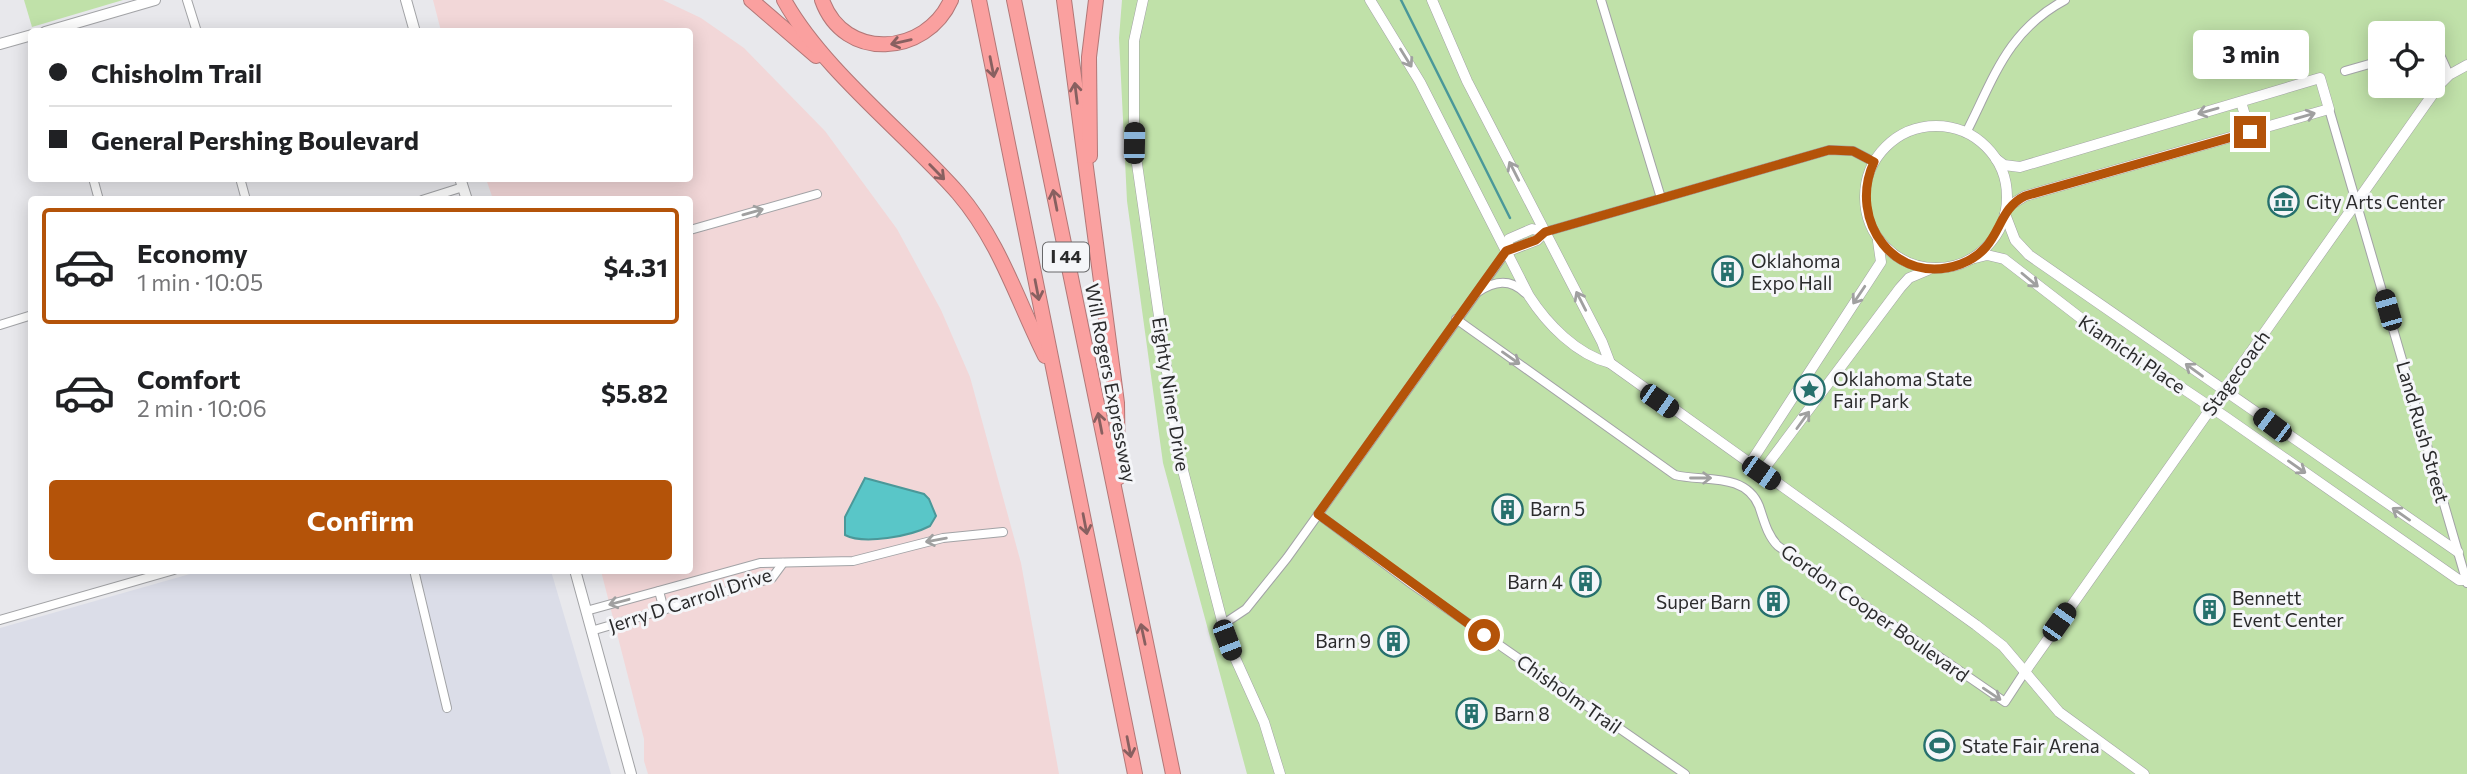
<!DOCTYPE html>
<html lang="en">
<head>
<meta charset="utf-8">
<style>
	body { margin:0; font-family:Commissioner,sans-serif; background:#f2f2f2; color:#202124; height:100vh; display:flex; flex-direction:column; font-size:26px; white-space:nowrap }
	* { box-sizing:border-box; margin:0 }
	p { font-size:23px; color:#757577 }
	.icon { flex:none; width:38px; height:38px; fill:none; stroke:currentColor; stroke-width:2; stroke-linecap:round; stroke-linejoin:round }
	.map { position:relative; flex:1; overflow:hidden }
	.side { position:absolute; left:28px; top:196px; width:665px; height:378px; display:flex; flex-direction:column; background:#fff; border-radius:7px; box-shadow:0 4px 18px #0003 }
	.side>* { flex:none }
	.banner { position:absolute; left:28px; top:28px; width:665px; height:154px; border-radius:7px; box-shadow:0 4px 18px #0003; display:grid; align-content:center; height:154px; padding:0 21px; background:#fff }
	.fabs { position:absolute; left:2368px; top:21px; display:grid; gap:14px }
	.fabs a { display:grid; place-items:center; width:77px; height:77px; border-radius:7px; background:#fff; box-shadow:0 4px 18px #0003; font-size:35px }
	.end { position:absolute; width:32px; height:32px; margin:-16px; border:9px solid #b45309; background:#fff; box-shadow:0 0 0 4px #fff }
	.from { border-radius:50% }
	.bubble { position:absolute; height:49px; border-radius:7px; background:#fff; box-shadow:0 4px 18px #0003; font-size:23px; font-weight:700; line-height:49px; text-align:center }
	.car { position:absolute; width:21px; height:42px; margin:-21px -10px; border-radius:9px; box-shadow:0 0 5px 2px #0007; background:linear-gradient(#222 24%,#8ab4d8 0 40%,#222 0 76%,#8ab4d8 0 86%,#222 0) }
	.banner b { display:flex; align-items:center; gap:24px; height:66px; font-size:26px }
	.banner b+b { border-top:2px solid #e0e0e0 }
	.banner i { width:18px; height:18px; background:#202124 }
	ul { padding:12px 0 0; list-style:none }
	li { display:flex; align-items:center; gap:21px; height:116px; margin:0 14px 10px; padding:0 7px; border:4px solid transparent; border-radius:7px }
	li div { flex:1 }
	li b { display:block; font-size:26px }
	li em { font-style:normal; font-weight:700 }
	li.active { border-color:#b45309 }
	li>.icon { width:63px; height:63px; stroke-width:1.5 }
	.primary-button { display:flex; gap:14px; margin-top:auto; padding:14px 21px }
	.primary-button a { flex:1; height:80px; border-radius:7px; background:#b45309; color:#fff; font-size:28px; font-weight:700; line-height:80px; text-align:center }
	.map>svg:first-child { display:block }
	.built { fill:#dbdde8 }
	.education { fill:#f2d7d8 }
	.green { fill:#c0e1a9; fill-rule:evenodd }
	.water { fill:#59c6c8; stroke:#4b9899; stroke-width:2 }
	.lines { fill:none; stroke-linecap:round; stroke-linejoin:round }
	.stream { stroke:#4b9899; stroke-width:2.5 }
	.minor-casing { stroke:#a2a3a6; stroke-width:10 }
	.tertiary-casing { stroke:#a2a3a6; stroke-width:11 }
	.secondary-casing { stroke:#a2a3a6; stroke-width:12 }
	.motorway-casing { stroke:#b27777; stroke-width:16 }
	.minor { stroke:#fff; stroke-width:8 }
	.tertiary { stroke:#fff; stroke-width:10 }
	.secondary { stroke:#fff; stroke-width:10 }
	.motorway { stroke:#faa09f; stroke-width:14 }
	.oneway { stroke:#886060 }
	.oneway2 { stroke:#a0a0a0 }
	.route { stroke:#b45309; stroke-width:9 }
	.labels { text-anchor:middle; stroke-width:6; stroke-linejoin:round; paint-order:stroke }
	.shield { fill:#f5f6f9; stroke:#68686a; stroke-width:2 }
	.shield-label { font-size:18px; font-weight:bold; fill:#2b2b2c }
	.poi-label { font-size:19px; fill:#2b2b2c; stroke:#f5f6f9; text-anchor:start }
	.street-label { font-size:19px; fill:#2b2b2c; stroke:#f5f6f9 }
</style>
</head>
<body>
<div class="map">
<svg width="2467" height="774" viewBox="0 0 2467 774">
	<rect width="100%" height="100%" fill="#e8e8ec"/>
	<!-- built -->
	<polygon class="built" points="204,570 551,571 611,774 0,774 0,628"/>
	<!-- education -->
	<polygon class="education" points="433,0 663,0 701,18 744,48 825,131 897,229 941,310 970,377 1021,563 1059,774 648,774 644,761 644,739 601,571 690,570 690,200 493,199 486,179 690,178 690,32 441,31"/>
	<!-- green -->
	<g class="green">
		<polygon points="24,0 123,0 32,27"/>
		<path d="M1122,0H2467V774H1247L1163,463L1127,201L1119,38ZM2380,33H2432V86H2380Z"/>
	</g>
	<!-- water -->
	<path class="water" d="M865,478L924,494L929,499L936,516L930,526C911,536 864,545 845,535V517Z"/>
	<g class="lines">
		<!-- stream -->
		<polyline class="stream" points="1401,0 1510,218"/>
		<defs>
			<g id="minor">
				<polyline points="187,0 197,32"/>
				<polyline points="1601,0 1661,198"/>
				<polyline points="2432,47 2436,46 2449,75"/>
				<polyline points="2345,71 2380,61"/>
				<polyline points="2329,109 2467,583"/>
				<path d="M1966,133C1994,78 2007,31 2065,0"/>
				<polyline points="93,178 99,200"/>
				<polyline points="240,178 246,200"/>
				<polyline points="422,200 463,187"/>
				<polyline points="690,230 817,194"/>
				<polyline points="1545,232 1829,150 1853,151 1874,162"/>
				<path d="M1478,292C1494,281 1510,278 1525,293"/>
				<path d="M1456,319L1675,475C1703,482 1745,472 1759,506C1764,520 1767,535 1778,546L2005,702L2024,673"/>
				<polyline points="0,325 32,315"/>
				<polyline points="1318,514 1413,585 1685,774"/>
				<polyline points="414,570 447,708"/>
				<polyline points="659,591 664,610"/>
				<polyline points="586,611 760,563 853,561 943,538 1003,532"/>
				<polyline points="0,620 174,570"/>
				<polyline points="1222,625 1246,609 1287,558 1506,252"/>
				<polyline points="591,631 772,578 783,563"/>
			</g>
			<g id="tertiary">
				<polyline points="1143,0 1134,41 1134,143 1179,455 1227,640 1264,722 1280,774"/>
				<path d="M1370,0L1420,82L1529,296C1547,324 1577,355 1610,363L1976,625L2003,646L2059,712L2144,774"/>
				<polyline points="1432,0 1467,81 1602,342 1610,363"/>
				<polyline points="2241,102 2250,132"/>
				<circle cx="1936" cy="197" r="71"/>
				<polyline points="1996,159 2004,165 2020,167 2320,78 2329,109 2025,196 2007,207"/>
				<polyline points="2005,214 2015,240 2029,255 2458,552"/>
				<polyline points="1506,252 1509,239 1532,229 1545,232"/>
				<polyline points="1506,252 1537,240 1545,232"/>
				<polyline points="1971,259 1987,255 2004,259 2100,333 2227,418 2459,580 2466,580"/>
				<polyline points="1749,465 1881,262 1878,241"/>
				<polyline points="1761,473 1900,288 1909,278 1928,270"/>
				<polyline points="2024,673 2440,84 2449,75 2467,65"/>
			</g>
			<g id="secondary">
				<polyline points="406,0 415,32"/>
				<polyline points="45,32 155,0"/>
				<polyline points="0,44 32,35"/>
				<polyline points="460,178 467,200"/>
				<polyline points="575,570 631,774"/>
			</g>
			<g id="motorway">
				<polyline points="751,0 816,56"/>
				<path d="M784,0C822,69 905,133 958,193C1000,242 1017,300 1045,356"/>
				<path d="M822,0C844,62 926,56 951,0"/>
				<polyline points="979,0 1135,774"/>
				<polyline points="1014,0 1173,774"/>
				<polyline points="1064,0 1117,403 1118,478"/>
				<polyline points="1090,156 1089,57 1096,0"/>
			</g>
		</defs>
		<!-- minor casing -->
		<use href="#minor" class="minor-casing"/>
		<!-- tertiary casing -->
		<use href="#tertiary" class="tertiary-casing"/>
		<!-- secondary casing -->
		<use href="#secondary" class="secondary-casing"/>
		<!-- motorway casing -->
		<use href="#motorway" class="motorway-casing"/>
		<!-- minor -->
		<use href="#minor" class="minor"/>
		<!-- tertiary -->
		<use href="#tertiary" class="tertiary"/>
		<!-- secondary -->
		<use href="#secondary" class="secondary"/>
		<!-- motorway -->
		<use href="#motorway" class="motorway"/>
	</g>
	<!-- one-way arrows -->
	<defs><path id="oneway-shaft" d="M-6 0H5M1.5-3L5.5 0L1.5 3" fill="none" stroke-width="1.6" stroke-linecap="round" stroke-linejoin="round" transform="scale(1.75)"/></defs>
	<g class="oneway">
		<use href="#oneway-shaft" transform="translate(901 42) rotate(167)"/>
		<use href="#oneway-shaft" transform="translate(992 67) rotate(79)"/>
		<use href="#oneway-shaft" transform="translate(1076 93) rotate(-97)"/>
		<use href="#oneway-shaft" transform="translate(937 172) rotate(46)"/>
		<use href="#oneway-shaft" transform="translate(1055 200) rotate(-101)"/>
		<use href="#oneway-shaft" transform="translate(1037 290) rotate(79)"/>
		<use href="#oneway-shaft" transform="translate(1100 423) rotate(-101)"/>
		<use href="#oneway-shaft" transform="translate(1085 524) rotate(79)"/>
		<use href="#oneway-shaft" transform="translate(1143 634) rotate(-102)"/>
		<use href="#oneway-shaft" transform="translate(1129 747) rotate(79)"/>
	</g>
	<g class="oneway2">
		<use href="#oneway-shaft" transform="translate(1406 58) rotate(58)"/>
		<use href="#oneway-shaft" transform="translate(2208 111) rotate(164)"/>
		<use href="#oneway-shaft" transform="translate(2305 116) rotate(-16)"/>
		<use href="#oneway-shaft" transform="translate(1514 171) rotate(-117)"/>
		<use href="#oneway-shaft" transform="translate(753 212) rotate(-16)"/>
		<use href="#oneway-shaft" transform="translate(2030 280) rotate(40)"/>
		<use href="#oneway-shaft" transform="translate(1859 295) rotate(124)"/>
		<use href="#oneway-shaft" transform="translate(1581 301) rotate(-117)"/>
		<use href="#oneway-shaft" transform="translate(1511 358) rotate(35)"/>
		<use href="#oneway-shaft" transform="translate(2194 370) rotate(-144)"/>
		<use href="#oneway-shaft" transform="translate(1803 420) rotate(-54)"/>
		<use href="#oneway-shaft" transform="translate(2297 467) rotate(35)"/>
		<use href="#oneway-shaft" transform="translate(1701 478)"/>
		<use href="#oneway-shaft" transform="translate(2401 514) rotate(-145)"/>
		<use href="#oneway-shaft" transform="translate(936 540) rotate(170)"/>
		<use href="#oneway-shaft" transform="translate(619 602) rotate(165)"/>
		<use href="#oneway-shaft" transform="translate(1992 694) rotate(34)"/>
	</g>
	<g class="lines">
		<!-- route -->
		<path class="route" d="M1484,635L1318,514L1506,251L1536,240L1545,232L1829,150L1853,151L1874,162C1847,221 1896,288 1961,264C2003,248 1994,211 2025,196L2250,132"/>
	</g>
	<!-- icons -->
	<defs>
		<symbol id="museum-ring" viewBox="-11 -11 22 22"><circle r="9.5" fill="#f5f6f9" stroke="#26706d" stroke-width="1.5"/><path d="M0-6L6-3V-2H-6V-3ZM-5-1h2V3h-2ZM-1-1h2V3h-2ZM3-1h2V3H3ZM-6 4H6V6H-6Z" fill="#26706d"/></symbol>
		<symbol id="building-ring" viewBox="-11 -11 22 22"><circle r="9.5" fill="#f5f6f9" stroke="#26706d" stroke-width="1.5"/><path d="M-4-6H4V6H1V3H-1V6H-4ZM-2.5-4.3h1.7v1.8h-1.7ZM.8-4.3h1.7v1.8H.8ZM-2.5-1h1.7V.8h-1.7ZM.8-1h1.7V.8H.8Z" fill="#26706d"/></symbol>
		<symbol id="sight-ring" viewBox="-11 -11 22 22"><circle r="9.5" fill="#f5f6f9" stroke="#26706d" stroke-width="1.5"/><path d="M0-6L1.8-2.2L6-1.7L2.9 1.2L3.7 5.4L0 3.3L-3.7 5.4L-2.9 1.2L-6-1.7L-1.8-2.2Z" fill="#26706d"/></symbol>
		<symbol id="stadium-ring" viewBox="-11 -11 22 22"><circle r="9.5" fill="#f5f6f9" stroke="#26706d" stroke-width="1.5"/><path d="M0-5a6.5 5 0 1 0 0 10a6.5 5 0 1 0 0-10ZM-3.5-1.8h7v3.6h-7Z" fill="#26706d"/></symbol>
	</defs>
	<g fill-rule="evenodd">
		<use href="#museum-ring" x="2266" y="184" width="35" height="35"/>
		<use href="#building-ring" x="1710" y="254" width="35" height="35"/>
		<use href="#sight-ring" x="1792" y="372" width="35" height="35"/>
		<use href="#building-ring" x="1490" y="492" width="35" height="35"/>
		<use href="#building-ring" x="1568" y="564" width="35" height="35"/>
		<use href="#building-ring" x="1756" y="584" width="35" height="35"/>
		<use href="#building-ring" x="2192" y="592" width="35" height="35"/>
		<use href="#building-ring" x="1376" y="624" width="35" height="35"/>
		<use href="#building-ring" x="1454" y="696" width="35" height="35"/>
		<use href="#stadium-ring" x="1922" y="728" width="35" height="35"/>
	</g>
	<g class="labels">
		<!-- shield labels -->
		<rect class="shield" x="1043" y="242.5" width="46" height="29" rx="5"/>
		<g class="shield-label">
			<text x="1066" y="263">I 44</text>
		</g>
		<!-- poi labels -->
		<g class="poi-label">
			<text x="2306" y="209">City Arts Center</text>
			<text x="1751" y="268">Oklahoma<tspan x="1751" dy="22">Expo Hall</tspan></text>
			<text x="1833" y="386">Oklahoma State<tspan x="1833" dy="22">Fair Park</tspan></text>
			<text x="1530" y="516">Barn 5</text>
			<text x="1563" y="589" text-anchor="end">Barn 4</text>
			<text x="2232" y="605">Bennett<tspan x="2232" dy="22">Event Center</tspan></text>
			<text x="1751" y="609" text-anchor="end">Super Barn</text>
			<text x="1371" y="648" text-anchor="end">Barn 9</text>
			<text x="1494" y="721">Barn 8</text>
			<text x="1962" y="753">State Fair Arena</text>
		</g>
		<!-- street labels -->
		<g class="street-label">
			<text transform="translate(2132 354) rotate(34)" y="7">Kiamichi Place</text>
			<text transform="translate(2236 373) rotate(-54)" y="7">Stagecoach</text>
			<text transform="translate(1111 383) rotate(79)" y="7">Will Rogers Expressway</text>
			<text transform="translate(1171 394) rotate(81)" y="7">Eighty Niner Drive</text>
			<text transform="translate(2423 432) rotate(74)" y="7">Land Rush Street</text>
			<text transform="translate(690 600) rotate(-18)" y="7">Jerry D Carroll Drive</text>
			<text transform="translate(1875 613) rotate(35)" y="7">Gordon Cooper Boulevard</text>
			<text transform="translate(1569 694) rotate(35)" y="7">Chisholm Trail</text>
		</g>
	</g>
</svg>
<div class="fabs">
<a><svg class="icon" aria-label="locate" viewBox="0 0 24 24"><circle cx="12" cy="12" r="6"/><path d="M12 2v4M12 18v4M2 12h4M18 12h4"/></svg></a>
</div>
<i class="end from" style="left:1484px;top:635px"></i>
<i class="end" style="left:2250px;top:132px"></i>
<div class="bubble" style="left:2193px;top:30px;width:116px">3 min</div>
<i class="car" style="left:1134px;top:143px;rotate:1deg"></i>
<i class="car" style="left:2388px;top:310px;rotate:344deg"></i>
<i class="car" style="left:1659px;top:401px;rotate:125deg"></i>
<i class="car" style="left:2272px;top:425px;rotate:307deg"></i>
<i class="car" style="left:1761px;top:473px;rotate:125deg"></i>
<i class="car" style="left:2059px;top:622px;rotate:35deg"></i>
<i class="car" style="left:1227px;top:640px;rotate:159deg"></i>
<div class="banner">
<b><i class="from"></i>Chisholm Trail</b>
<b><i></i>General Pershing Boulevard</b>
</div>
<section class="side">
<ul>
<li class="active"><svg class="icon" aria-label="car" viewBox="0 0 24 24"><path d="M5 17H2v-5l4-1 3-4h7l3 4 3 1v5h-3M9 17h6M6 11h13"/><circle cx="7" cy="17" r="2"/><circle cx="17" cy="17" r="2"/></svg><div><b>Economy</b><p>1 min · 10:05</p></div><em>$4.31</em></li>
<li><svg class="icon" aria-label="car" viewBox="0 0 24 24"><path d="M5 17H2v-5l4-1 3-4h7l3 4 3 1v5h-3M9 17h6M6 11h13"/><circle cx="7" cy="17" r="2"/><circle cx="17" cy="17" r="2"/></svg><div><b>Comfort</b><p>2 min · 10:06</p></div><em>$5.82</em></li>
</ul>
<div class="primary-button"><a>Confirm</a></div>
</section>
</div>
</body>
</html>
